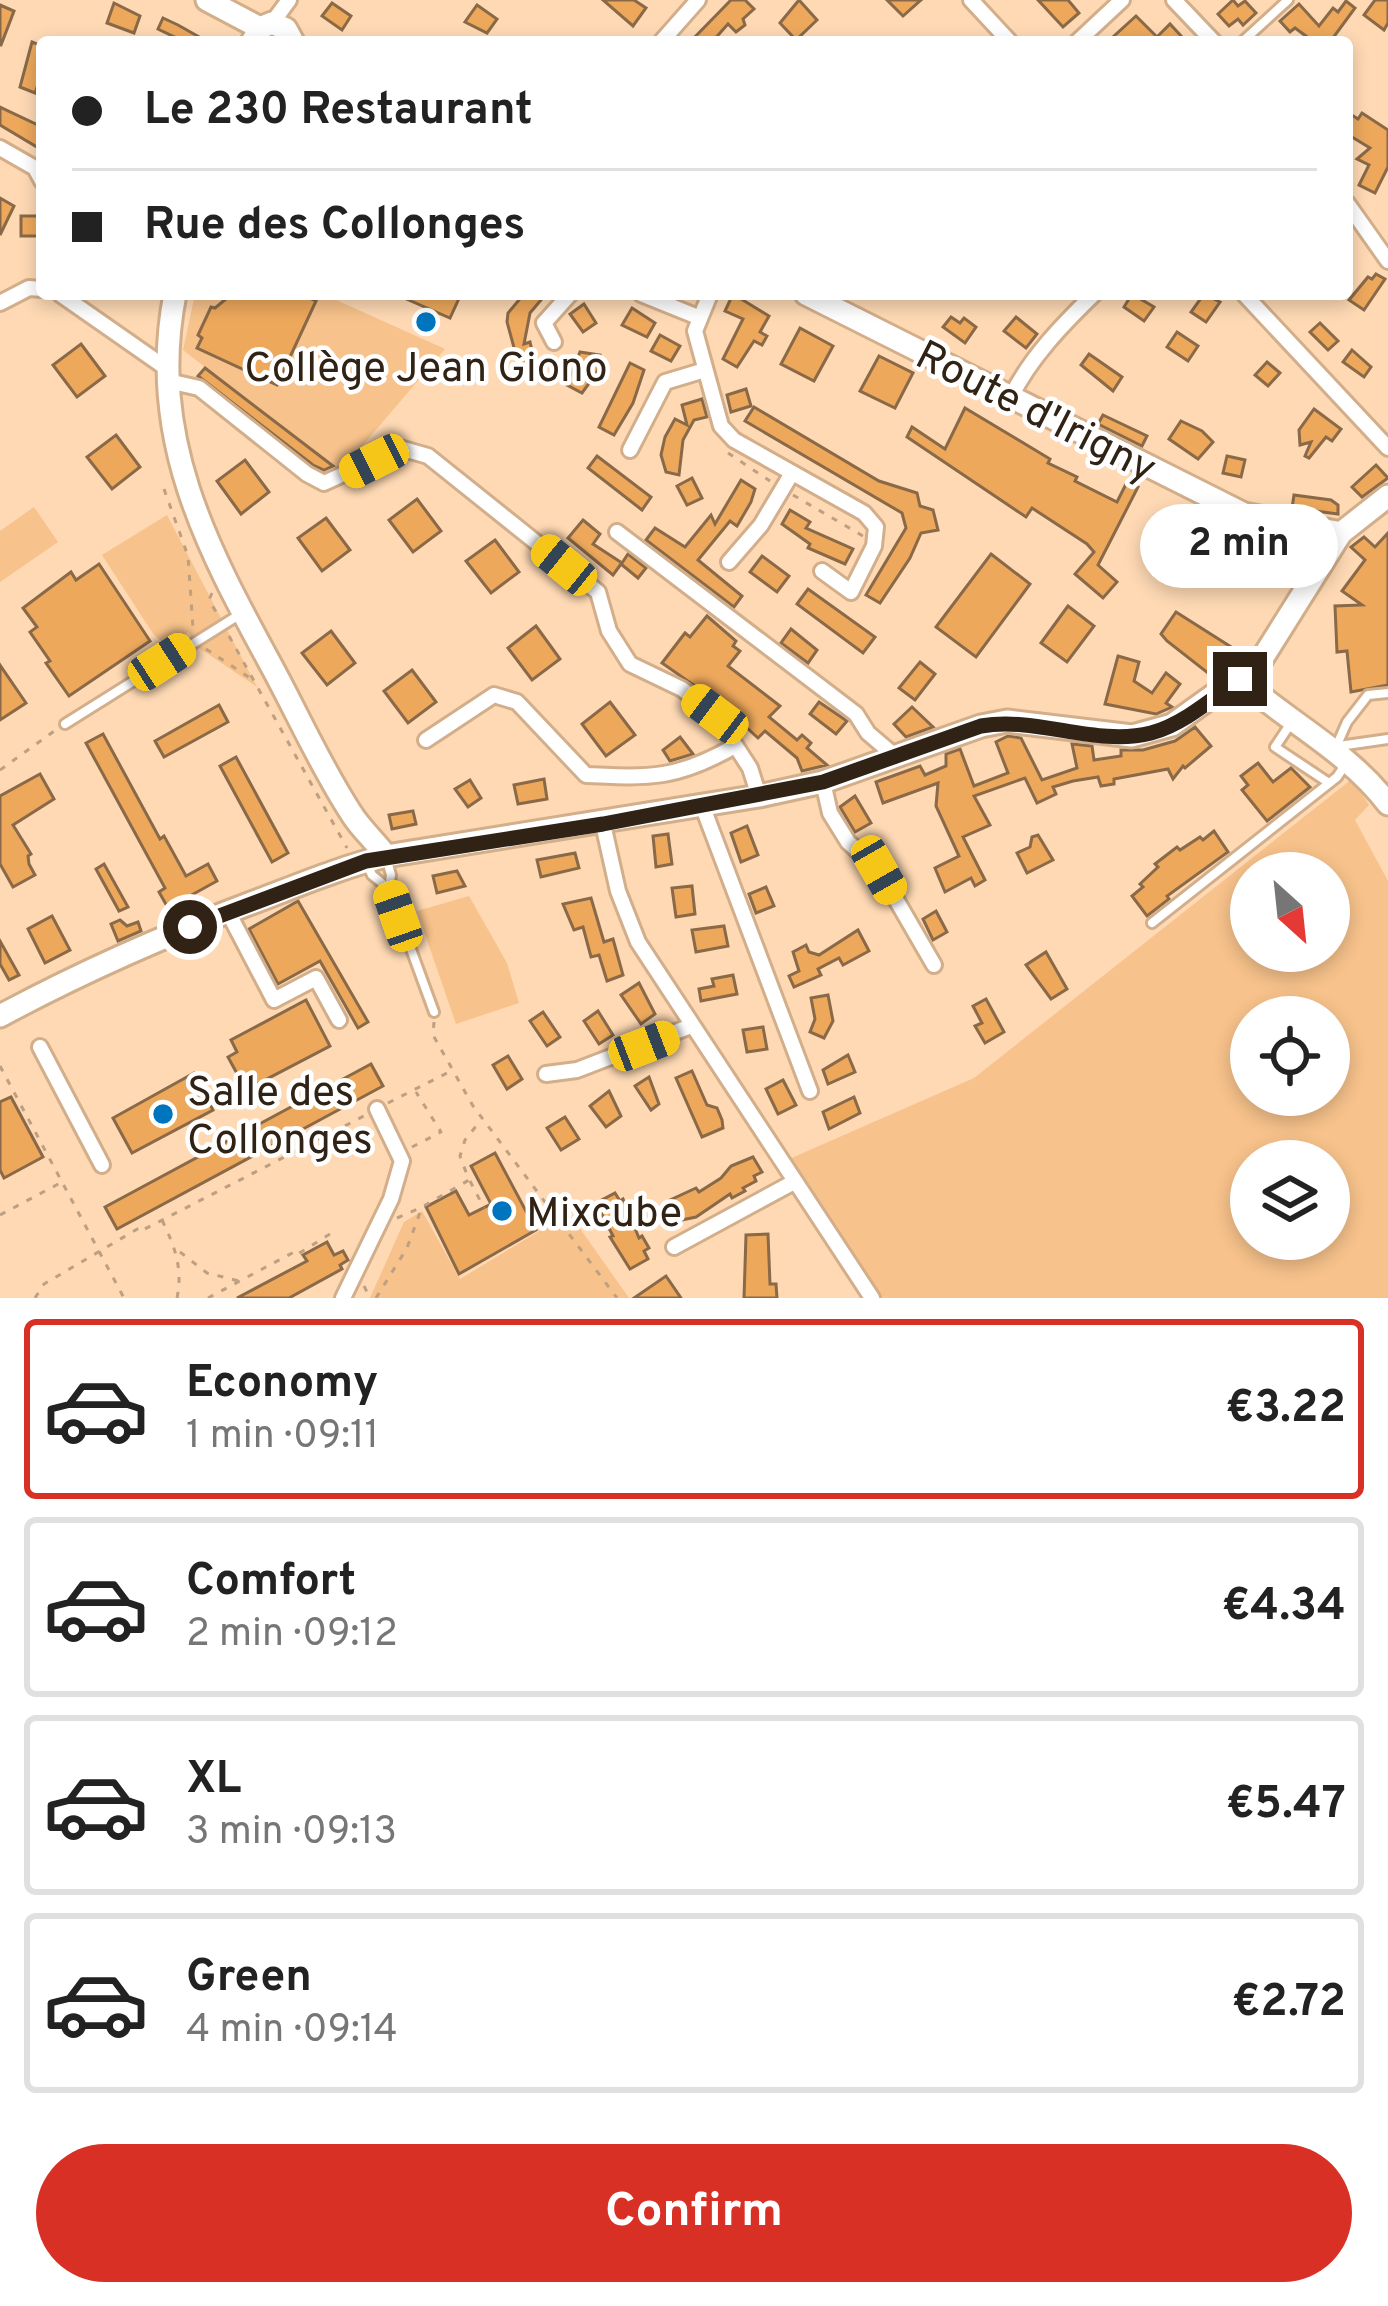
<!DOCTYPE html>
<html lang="en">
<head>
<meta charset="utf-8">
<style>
	body { margin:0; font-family:Overpass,sans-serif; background:#f6f6f6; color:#222; height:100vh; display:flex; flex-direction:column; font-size:45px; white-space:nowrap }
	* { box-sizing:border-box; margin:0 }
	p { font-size:39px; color:#767676 }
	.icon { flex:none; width:66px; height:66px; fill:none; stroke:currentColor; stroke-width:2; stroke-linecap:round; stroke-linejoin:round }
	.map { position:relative; height:1298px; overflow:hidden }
	.details { display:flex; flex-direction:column; background:#fff; flex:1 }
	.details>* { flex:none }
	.hud { position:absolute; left:36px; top:36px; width:1317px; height:264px; border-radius:12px; box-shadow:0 6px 18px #0003; display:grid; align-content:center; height:264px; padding:0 36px; background:#fff }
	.needle { width:78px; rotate:153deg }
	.buttons { position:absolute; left:1230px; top:852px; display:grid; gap:24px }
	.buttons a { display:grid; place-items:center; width:120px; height:120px; border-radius:50%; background:#fff; box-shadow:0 6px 18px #0003; font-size:60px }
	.end { position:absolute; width:54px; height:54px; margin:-27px; border:15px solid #302214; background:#fff; box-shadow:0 0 0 6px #fff }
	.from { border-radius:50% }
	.bubble { position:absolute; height:84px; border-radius:42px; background:#fff; box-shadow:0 6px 18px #0003; font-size:39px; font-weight:700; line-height:84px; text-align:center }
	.car { position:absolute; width:36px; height:72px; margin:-36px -18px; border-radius:15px; box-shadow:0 0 9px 3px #0007; background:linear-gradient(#f5c518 24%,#345 0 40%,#f5c518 0 76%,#345 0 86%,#f5c518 0) }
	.hud b { display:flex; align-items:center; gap:42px; height:114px; font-size:45px }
	.hud b+b { border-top:3px solid #e0e0e0 }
	.hud i { width:30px; height:30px; background:#222 }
	ul { padding:21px 0 0; list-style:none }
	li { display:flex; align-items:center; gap:36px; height:180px; margin:0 24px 18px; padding:0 12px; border:6px solid #e0e0e0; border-radius:12px }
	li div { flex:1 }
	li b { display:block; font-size:45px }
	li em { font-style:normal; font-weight:700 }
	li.on { border-color:#d93025 }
	li>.icon { width:108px; height:108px; stroke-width:1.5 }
	.primary-button { display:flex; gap:24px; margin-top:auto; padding:24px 36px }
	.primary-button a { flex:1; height:138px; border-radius:72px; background:#d93025; color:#fff; font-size:48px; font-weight:700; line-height:138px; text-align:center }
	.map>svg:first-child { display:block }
	.green { fill:#f7c28b; fill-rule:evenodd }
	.building { fill:#eda85c; stroke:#896947; stroke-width:3 }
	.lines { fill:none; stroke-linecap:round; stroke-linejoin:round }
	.lane-casing { stroke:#d2ae8a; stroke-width:14 }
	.street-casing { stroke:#d2ae8a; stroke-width:20 }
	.secondary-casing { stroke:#d2ae8a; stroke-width:27 }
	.path { stroke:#bd9f82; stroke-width:3; stroke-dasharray:6 9; stroke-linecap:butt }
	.lane { stroke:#fff; stroke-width:8 }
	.street { stroke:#fff; stroke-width:14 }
	.secondary { stroke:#fff; stroke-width:21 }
	.route { stroke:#302214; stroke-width:15 }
	.poi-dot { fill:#0075bf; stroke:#fff; stroke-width:4.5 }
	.labels { text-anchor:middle; stroke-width:9; stroke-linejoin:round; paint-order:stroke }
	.poi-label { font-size:42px; fill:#302214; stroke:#fff; text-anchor:start }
	.street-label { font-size:42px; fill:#302214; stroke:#fff }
</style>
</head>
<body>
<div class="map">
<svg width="1388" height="1298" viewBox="0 0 1388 1298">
	<rect width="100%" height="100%" fill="#fed9b4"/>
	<!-- green -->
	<g class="green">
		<polygon points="195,294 323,294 445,349 340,472 183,350"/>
		<polygon points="34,507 58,542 0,582 0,531"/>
		<polygon points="167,515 257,687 199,648 188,632 168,646 154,635 102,555"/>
		<path d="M1352,779L1369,805L1355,820L1388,881V1298H878L787,1160L974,1078ZM1251,873H1329V951H1251ZM1251,1017H1329V1095H1251ZM1251,1161H1329V1239H1251Z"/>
		<polygon points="469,896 507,963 519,1003 456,1024 417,911"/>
		<polygon points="422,1211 460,1279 569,1213 629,1298 370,1298 404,1222"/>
	</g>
	<!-- building -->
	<g class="building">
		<polygon points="603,0 634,0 646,8 633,26"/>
		<polygon points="731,0 745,0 754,9 743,19 745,25 736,32 728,24 712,42 690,42"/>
		<polygon points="799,0 817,20 796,40 780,23"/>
		<polygon points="887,0 921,0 903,16"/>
		<polygon points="1038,0 1068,0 1079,13 1063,27"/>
		<polygon points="1233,0 1238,6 1245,1 1256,13 1243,25 1238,19 1229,26 1218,14"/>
		<polygon points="1375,0 1388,0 1388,23 1384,30 1364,15"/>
		<polygon points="1346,1 1355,8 1330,42 1314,42 1295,28 1290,32 1280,21 1299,4 1319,26 1333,8 1338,12"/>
		<polygon points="114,3 140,16 134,33 107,23"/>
		<polygon points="332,3 351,16 342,30 322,16"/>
		<polygon points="0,5 14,11 1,45 0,45"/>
		<polygon points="477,5 497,19 487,33 465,22"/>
		<polygon points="1136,16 1157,37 1170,24 1182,37 1177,42 1120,42 1114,36"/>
		<polygon points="163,18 178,25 208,42 185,42 158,29"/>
		<polygon points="32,42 42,46 42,73 35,93 20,87"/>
		<polygon points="0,107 42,127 42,150 0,125"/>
		<polygon points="1347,112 1358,119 1362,113 1388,130 1388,167 1375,193 1359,185 1369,165 1357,159 1370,148 1347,134"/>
		<polygon points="0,198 14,206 0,235"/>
		<rect x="21" y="216" width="21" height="20"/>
		<polygon points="1376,274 1385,279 1364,310 1349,300 1368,277 1372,279"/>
		<polygon points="232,294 300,294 316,301 277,385 197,348 202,338 198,335 211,307 215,308"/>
		<polygon points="395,294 461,294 450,318"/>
		<polygon points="524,294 546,294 530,313 524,344 530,342 535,363 519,366 507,322 508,313"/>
		<polygon points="733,294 769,316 760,332 767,336 762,345 754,341 737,367 723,359 743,319 725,311"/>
		<polygon points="1132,294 1154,307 1144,321 1124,307"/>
		<polygon points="1204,294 1220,302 1206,322 1191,312"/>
		<polygon points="584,304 596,323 583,332 570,314"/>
		<polygon points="632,308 655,323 647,337 622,325"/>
		<polygon points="951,317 960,323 964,318 976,327 965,343 943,327"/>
		<polygon points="1016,317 1037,334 1026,348 1004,331"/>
		<polygon points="1320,323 1338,341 1328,350 1310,332"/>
		<polygon points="800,328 833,346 814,381 781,364"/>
		<polygon points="1177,332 1198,346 1188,361 1167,347"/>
		<polygon points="660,335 680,346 671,361 651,351"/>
		<polygon points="81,344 105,376 77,397 53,365"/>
		<polygon points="1352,350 1371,367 1364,377 1343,362"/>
		<polygon points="580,352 600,355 598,371 582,393 567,385"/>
		<polygon points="1089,354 1122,377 1113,391 1081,365"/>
		<polygon points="879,356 913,373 895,408 860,391"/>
		<polygon points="1267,362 1280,373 1268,386 1255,375"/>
		<polygon points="630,363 644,370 633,403 614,435 599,427"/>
		<polygon points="205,368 333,466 324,470 313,465 198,376"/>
		<polygon points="746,389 751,406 731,412 727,395"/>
		<polygon points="702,399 707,417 694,420 683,440 679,475 666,472 661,455 665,437 675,419 687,425 682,405"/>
		<polygon points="754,407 879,481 917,493 920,506 933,510 938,530 921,533 910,558 880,603 866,595 906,528 902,513 745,421"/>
		<polygon points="965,408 1050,459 1048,463 1077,477 1075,481 1117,502 1127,482 1138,487 1098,565 1117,582 1103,598 1075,574 1094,552 1087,544 1032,508 1026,517 907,437 912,427 945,449"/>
		<polygon points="1314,409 1341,429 1332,441 1326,437 1309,458 1305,456 1311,442 1300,445 1299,430"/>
		<polygon points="1103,415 1147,436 1142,446 1098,424"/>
		<polygon points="1181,421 1202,431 1213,442 1198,459 1169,439"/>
		<polygon points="116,435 140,467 112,489 87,457"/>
		<polygon points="597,456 651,497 642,510 588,468"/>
		<polygon points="1227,456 1245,460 1241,477 1223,473"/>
		<polygon points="245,460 269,492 241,514 217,481"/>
		<polygon points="1376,465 1388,478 1362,497 1352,487"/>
		<polygon points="692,478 702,498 687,505 677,486"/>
		<polygon points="741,480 755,489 751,502 737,526 730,521 698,560 742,596 734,607 646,540 655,528 685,547 711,515 715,524"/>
		<polygon points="1294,495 1331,500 1338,505 1338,514 1292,508"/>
		<polygon points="417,499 441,531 413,552 389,520"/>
		<polygon points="790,510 810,522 806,528 853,549 845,564 808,548 810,544 782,524"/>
		<polygon points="326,518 350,550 322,571 298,538"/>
		<polygon points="583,520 600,534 593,544 622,563 628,554 646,568 638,578 621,564 613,575 568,538"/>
		<polygon points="1388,533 1388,685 1351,692 1347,651 1337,652 1335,606 1362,605 1342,591 1365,560 1351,547 1364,537 1375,547"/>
		<polygon points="495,540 519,572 491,593 466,561"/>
		<polygon points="991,554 1030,584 976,657 936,627"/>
		<polygon points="762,556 789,576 777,592 750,572"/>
		<polygon points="99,564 150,641 69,696 46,663 50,661 30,632 37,627 23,608 71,572 76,580"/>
		<polygon points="808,589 875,637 863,653 797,604"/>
		<polygon points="1068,606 1094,626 1067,662 1041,643"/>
		<polygon points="1176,612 1239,652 1230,665 1213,677 1167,641 1161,634"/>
		<polygon points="707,616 736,641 733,646 740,651 728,666 780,706 769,717 797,740 802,735 811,743 807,748 827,765 802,771 797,758 765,731 758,738 722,705 662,663 685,633 690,637"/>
		<polygon points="536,626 560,659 532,680 508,648"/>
		<polygon points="791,629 817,650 808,663 781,643"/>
		<polygon points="331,631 355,663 327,685 302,653"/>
		<polygon points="1118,656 1139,662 1134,681 1152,693 1166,673 1180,684 1166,703 1172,707 1156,714 1105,704"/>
		<polygon points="920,662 935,674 915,700 899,688"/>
		<polygon points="0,665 26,703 0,720"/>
		<polygon points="412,670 436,702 408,723 384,691"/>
		<polygon points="610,702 635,735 606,756 582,724"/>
		<polygon points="819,702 847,721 836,734 810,714"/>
		<polygon points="219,705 228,722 164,757 155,741"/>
		<polygon points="912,707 933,727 906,737 894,724"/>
		<polygon points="1195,727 1211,746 1185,768 1183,766 1173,779 1168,769 1114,779 1114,784 1101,786 1098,777 1073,781 1053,787 1056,794 1037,803 1025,778 974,796 990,825 963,837 985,880 975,886 971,878 945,892 935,868 959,856 936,806 938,783 883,803 876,782 920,766 925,775 946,766 946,754 960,749 974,786 1008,773 996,742 1008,736 1021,738 1042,780 1077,768 1072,744 1092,746 1094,760 1121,756 1121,750 1143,750 1175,741"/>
		<polygon points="103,734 160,839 164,836 186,876 208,864 217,881 168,908 159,892 165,888 86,743"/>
		<polygon points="680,737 693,754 670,761 663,750"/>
		<polygon points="236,757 288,853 272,862 220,766"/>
		<polygon points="1258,763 1273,782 1291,768 1310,787 1267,821 1242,790 1248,785 1241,776"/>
		<polygon points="40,774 54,799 13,825 31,854 28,856 29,864 35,875 13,887 0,864 0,796"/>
		<polygon points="544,779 547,799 518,804 514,785"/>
		<polygon points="470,780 481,798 468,807 455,789"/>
		<polygon points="855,796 871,823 855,832 840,807"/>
		<polygon points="413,811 416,824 392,829 389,815"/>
		<polygon points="747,826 758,855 741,862 731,833"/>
		<polygon points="1214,831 1228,852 1167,896 1169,899 1147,916 1132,896 1143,887 1140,884 1158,867 1155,864 1177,847 1180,850 1200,837 1203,840"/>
		<polygon points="668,834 672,864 656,867 653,836"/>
		<polygon points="1038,835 1053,860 1027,873 1017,853 1030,847 1032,837"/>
		<polygon points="575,853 579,868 541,877 537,860"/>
		<polygon points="104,864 128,907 119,911 96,869"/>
		<polygon points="457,871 465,886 437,893 433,876"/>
		<polygon points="692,886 695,914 676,917 672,888"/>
		<polygon points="766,887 774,906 756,913 749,894"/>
		<polygon points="591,898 604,942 613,939 623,975 607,981 599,955 591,957 583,927 574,930 563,904"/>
		<polygon points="298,901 368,1022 358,1028 320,961 278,984 249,929"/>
		<polygon points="936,911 947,932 933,940 923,919"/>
		<polygon points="52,916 70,950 45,963 28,929"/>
		<polygon points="120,920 127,926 138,922 141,931 118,941 111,924"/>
		<polygon points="724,926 728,946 696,952 692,930"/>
		<polygon points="858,930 869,951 843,965 839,958 818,969 821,975 794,987 789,976 799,971 793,952 806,945 809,952 819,955"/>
		<polygon points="0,941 19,975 9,980 0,964"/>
		<polygon points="1046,952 1067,989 1051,999 1026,965"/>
		<polygon points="733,975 737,994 701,1001 699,989 714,986 712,979"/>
		<polygon points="639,983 655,1014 641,1024 621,995"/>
		<polygon points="828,995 833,1021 824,1038 810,1032 815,1019 811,998"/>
		<polygon points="986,999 1004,1032 985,1043 975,1026 982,1023 973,1006"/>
		<polygon points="306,1000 330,1046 246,1090 228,1057 237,1052 231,1040"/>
		<polygon points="598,1011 613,1035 599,1044 584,1021"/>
		<polygon points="543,1012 560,1037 547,1046 530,1021"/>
		<polygon points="763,1027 767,1049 747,1052 743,1030"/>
		<polygon points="848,1055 855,1072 828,1084 823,1070"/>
		<polygon points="508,1056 522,1079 507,1089 493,1065"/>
		<polygon points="371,1064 383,1086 117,1229 105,1207"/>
		<polygon points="692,1071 707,1105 717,1108 722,1120 723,1128 702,1137 676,1078"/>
		<polygon points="194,1073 213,1110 132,1153 113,1118"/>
		<polygon points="649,1077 659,1104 651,1110 635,1086"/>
		<polygon points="783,1080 796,1105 778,1114 766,1089"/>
		<polygon points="609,1091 621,1116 606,1127 590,1106"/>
		<polygon points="11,1097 43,1157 4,1178 0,1170 0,1102"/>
		<polygon points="854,1097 860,1113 829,1129 823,1112"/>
		<polygon points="565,1117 579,1139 561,1150 547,1128"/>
		<polygon points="495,1153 536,1230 459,1274 426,1207 456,1191 469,1215 491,1204 471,1166"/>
		<polygon points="753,1157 762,1172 754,1176 756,1181 743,1188 745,1191 732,1198 730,1194 696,1217 672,1222 664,1208 671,1204 670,1200 696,1188 699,1192 721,1178 731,1166"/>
		<polygon points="615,1193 620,1201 623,1199 639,1238 642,1236 649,1248 644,1251 648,1259 630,1269 610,1237 613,1236 600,1211 604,1209 600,1201"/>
		<polygon points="768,1234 770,1284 776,1284 777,1298 744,1298 746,1235"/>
		<polygon points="327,1242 334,1255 343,1251 348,1260 340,1265 342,1269 289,1298 237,1298 307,1261 303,1255"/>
		<polygon points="666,1276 681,1298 634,1298"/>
	</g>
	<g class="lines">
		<defs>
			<g id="lane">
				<polyline points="1242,42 1288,0"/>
				<polyline points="1291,723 1275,747 1329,783"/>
				<polyline points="65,724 242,613"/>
				<polyline points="1339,746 1388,739"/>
				<polyline points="1336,747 1347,722 1368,695 1388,693"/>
				<polyline points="386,857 391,875 389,889 434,1012"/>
				<polyline points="367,864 372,875 388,888"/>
				<polyline points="1152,923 1337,777 1345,765"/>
			</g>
			<g id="street">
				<polyline points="971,0 1010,42"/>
				<polyline points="1174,0 1214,42"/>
				<polyline points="272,23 289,0"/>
				<polyline points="661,42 698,0"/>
				<polyline points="1077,42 1122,0"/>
				<polyline points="0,148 35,168 42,181"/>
				<polyline points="1347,203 1388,261"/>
				<polyline points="60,294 166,368"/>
				<polyline points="641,294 698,317"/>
				<polyline points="710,294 695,331 721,426 734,440 864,513 876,527 874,546 851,592 822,571"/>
				<polyline points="1244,294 1388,448"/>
				<polyline points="0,303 29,288 42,289"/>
				<polyline points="554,342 544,323 570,294"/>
				<polyline points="168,381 199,388 307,474 324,483 400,448 428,456 598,592 609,631 630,664 682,689 715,714 750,768 759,796"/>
				<path d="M1011,397C1030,358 1063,324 1094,294"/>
				<polyline points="630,450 665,382 705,370"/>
				<polyline points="617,532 856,714 868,733 895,756"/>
				<polyline points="729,562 761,525 792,473"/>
				<path d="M426,740L494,695L517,702L586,775C652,778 677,779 735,746"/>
				<polyline points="823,782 830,813 848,842 879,870 934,965"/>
				<polyline points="702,805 810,1091"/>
				<polyline points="603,824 618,891 638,942 872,1298"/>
				<polyline points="228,912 274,1000 316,978 339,1020"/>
				<polyline points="40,1047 102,1165"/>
				<polyline points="546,1074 577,1070 691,1026"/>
				<polyline points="674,1247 794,1182"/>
				<polyline points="343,1298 391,1199 402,1161 377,1109"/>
			</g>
			<g id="secondary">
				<polyline points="207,0 260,28"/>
				<polyline points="252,42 260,28 272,23 286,29 293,42"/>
				<path d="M175,294C147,436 206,546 272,667C298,715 321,767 351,813C360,828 375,841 386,856"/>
				<polyline points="806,294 1244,514 1341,533"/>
				<path d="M1240,679C1288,722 1349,752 1388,804"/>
				<path d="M0,1016C80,973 161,937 246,905C292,888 338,868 386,856L759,796L823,782L981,726L1007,721L1132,736L1172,725L1260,662L1341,533L1388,496"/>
			</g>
		</defs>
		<!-- lane casing -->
		<use href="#lane" class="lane-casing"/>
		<!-- street casing -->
		<use href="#street" class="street-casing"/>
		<!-- secondary casing -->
		<use href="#secondary" class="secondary-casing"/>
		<!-- path -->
		<g class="path">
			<polyline points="728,453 770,481"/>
			<polyline points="164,489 188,556 193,628"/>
			<polyline points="793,495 863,536"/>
			<polyline points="212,593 209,600 219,617"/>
			<polyline points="229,636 347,848"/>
			<polyline points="206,649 253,680"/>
			<polyline points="0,770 57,729"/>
			<polyline points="434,1022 433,1035 473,1106 617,1298"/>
			<polyline points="0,1066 124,1298"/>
			<polyline points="388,1103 453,1070"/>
			<polyline points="412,1147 441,1132 416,1092"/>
			<polyline points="470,1181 484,1208"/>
			<polyline points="0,1215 62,1182"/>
			<polyline points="397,1218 420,1208"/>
			<path d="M162,1220C175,1247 183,1268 177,1298"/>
			<polyline points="180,1252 207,1273 239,1281"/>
			<polyline points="364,1286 370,1298"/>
			<polyline points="35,1298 44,1284 139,1228 141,1231 364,1116"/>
			<polyline points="208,1298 296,1251 298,1254 330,1234"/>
			<polyline points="376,1298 407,1248 422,1207 469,1180 460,1156 465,1140 481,1120"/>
		</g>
		<!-- lane -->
		<use href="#lane" class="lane"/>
		<!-- street -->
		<use href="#street" class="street"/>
		<!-- secondary -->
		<use href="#secondary" class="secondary"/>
	</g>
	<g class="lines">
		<!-- route -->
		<path class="route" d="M190,927L366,861L603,824L823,782L981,726C1037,716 1096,747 1151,733C1184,724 1213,698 1240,679"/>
	</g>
	<!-- markers -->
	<g class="poi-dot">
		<circle cx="426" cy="322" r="12"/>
		<circle cx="163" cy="1114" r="12"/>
		<circle cx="502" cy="1211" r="12"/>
	</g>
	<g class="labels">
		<!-- poi labels -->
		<g class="poi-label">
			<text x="426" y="381" text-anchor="middle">Collège Jean Giono</text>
			<text x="187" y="1105">Salle des<tspan x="187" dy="48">Collonges</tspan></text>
			<text x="526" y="1226">Mixcube</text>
		</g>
		<!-- street labels -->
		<g class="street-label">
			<text transform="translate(1037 410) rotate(27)" y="15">Route d'Irigny</text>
		</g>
	</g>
</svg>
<div class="buttons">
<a><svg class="needle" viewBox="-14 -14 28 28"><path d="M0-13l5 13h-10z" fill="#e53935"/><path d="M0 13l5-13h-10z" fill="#767676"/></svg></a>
<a><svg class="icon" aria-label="locate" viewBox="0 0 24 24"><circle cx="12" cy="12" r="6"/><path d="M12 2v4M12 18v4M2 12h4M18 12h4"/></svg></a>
<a><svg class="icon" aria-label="layers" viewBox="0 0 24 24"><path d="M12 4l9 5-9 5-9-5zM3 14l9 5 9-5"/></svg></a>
</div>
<i class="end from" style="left:190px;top:927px"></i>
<i class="end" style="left:1240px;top:679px"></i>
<div class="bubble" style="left:1140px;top:504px;width:198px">2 min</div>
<i class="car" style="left:374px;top:461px;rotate:243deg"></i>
<i class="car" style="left:564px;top:565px;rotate:309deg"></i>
<i class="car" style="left:162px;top:662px;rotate:57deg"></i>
<i class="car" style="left:715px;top:714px;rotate:307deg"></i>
<i class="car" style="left:879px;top:870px;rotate:150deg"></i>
<i class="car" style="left:398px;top:916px;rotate:341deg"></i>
<i class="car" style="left:644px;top:1046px;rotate:69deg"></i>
<div class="hud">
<b><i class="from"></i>Le 230 Restaurant</b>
<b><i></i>Rue des Collonges</b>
</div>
</div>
<section class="details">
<ul>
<li class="on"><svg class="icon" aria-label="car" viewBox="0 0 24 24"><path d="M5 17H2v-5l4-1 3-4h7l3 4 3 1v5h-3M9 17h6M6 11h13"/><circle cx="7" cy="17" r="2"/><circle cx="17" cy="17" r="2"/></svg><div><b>Economy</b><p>1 min · 09:11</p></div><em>€3.22</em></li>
<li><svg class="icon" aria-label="car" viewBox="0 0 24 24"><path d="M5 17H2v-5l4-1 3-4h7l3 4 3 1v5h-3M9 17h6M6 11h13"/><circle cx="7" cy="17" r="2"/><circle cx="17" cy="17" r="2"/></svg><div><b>Comfort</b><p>2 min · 09:12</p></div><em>€4.34</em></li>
<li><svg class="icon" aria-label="car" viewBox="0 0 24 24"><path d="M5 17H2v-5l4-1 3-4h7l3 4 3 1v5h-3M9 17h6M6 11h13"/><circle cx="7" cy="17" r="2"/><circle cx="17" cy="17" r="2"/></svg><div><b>XL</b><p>3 min · 09:13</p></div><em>€5.47</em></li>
<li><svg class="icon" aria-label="car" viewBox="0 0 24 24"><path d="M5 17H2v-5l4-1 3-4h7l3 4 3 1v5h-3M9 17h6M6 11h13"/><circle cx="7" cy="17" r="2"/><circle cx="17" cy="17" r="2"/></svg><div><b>Green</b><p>4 min · 09:14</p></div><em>€2.72</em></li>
</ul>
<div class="primary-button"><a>Confirm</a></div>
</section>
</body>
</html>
